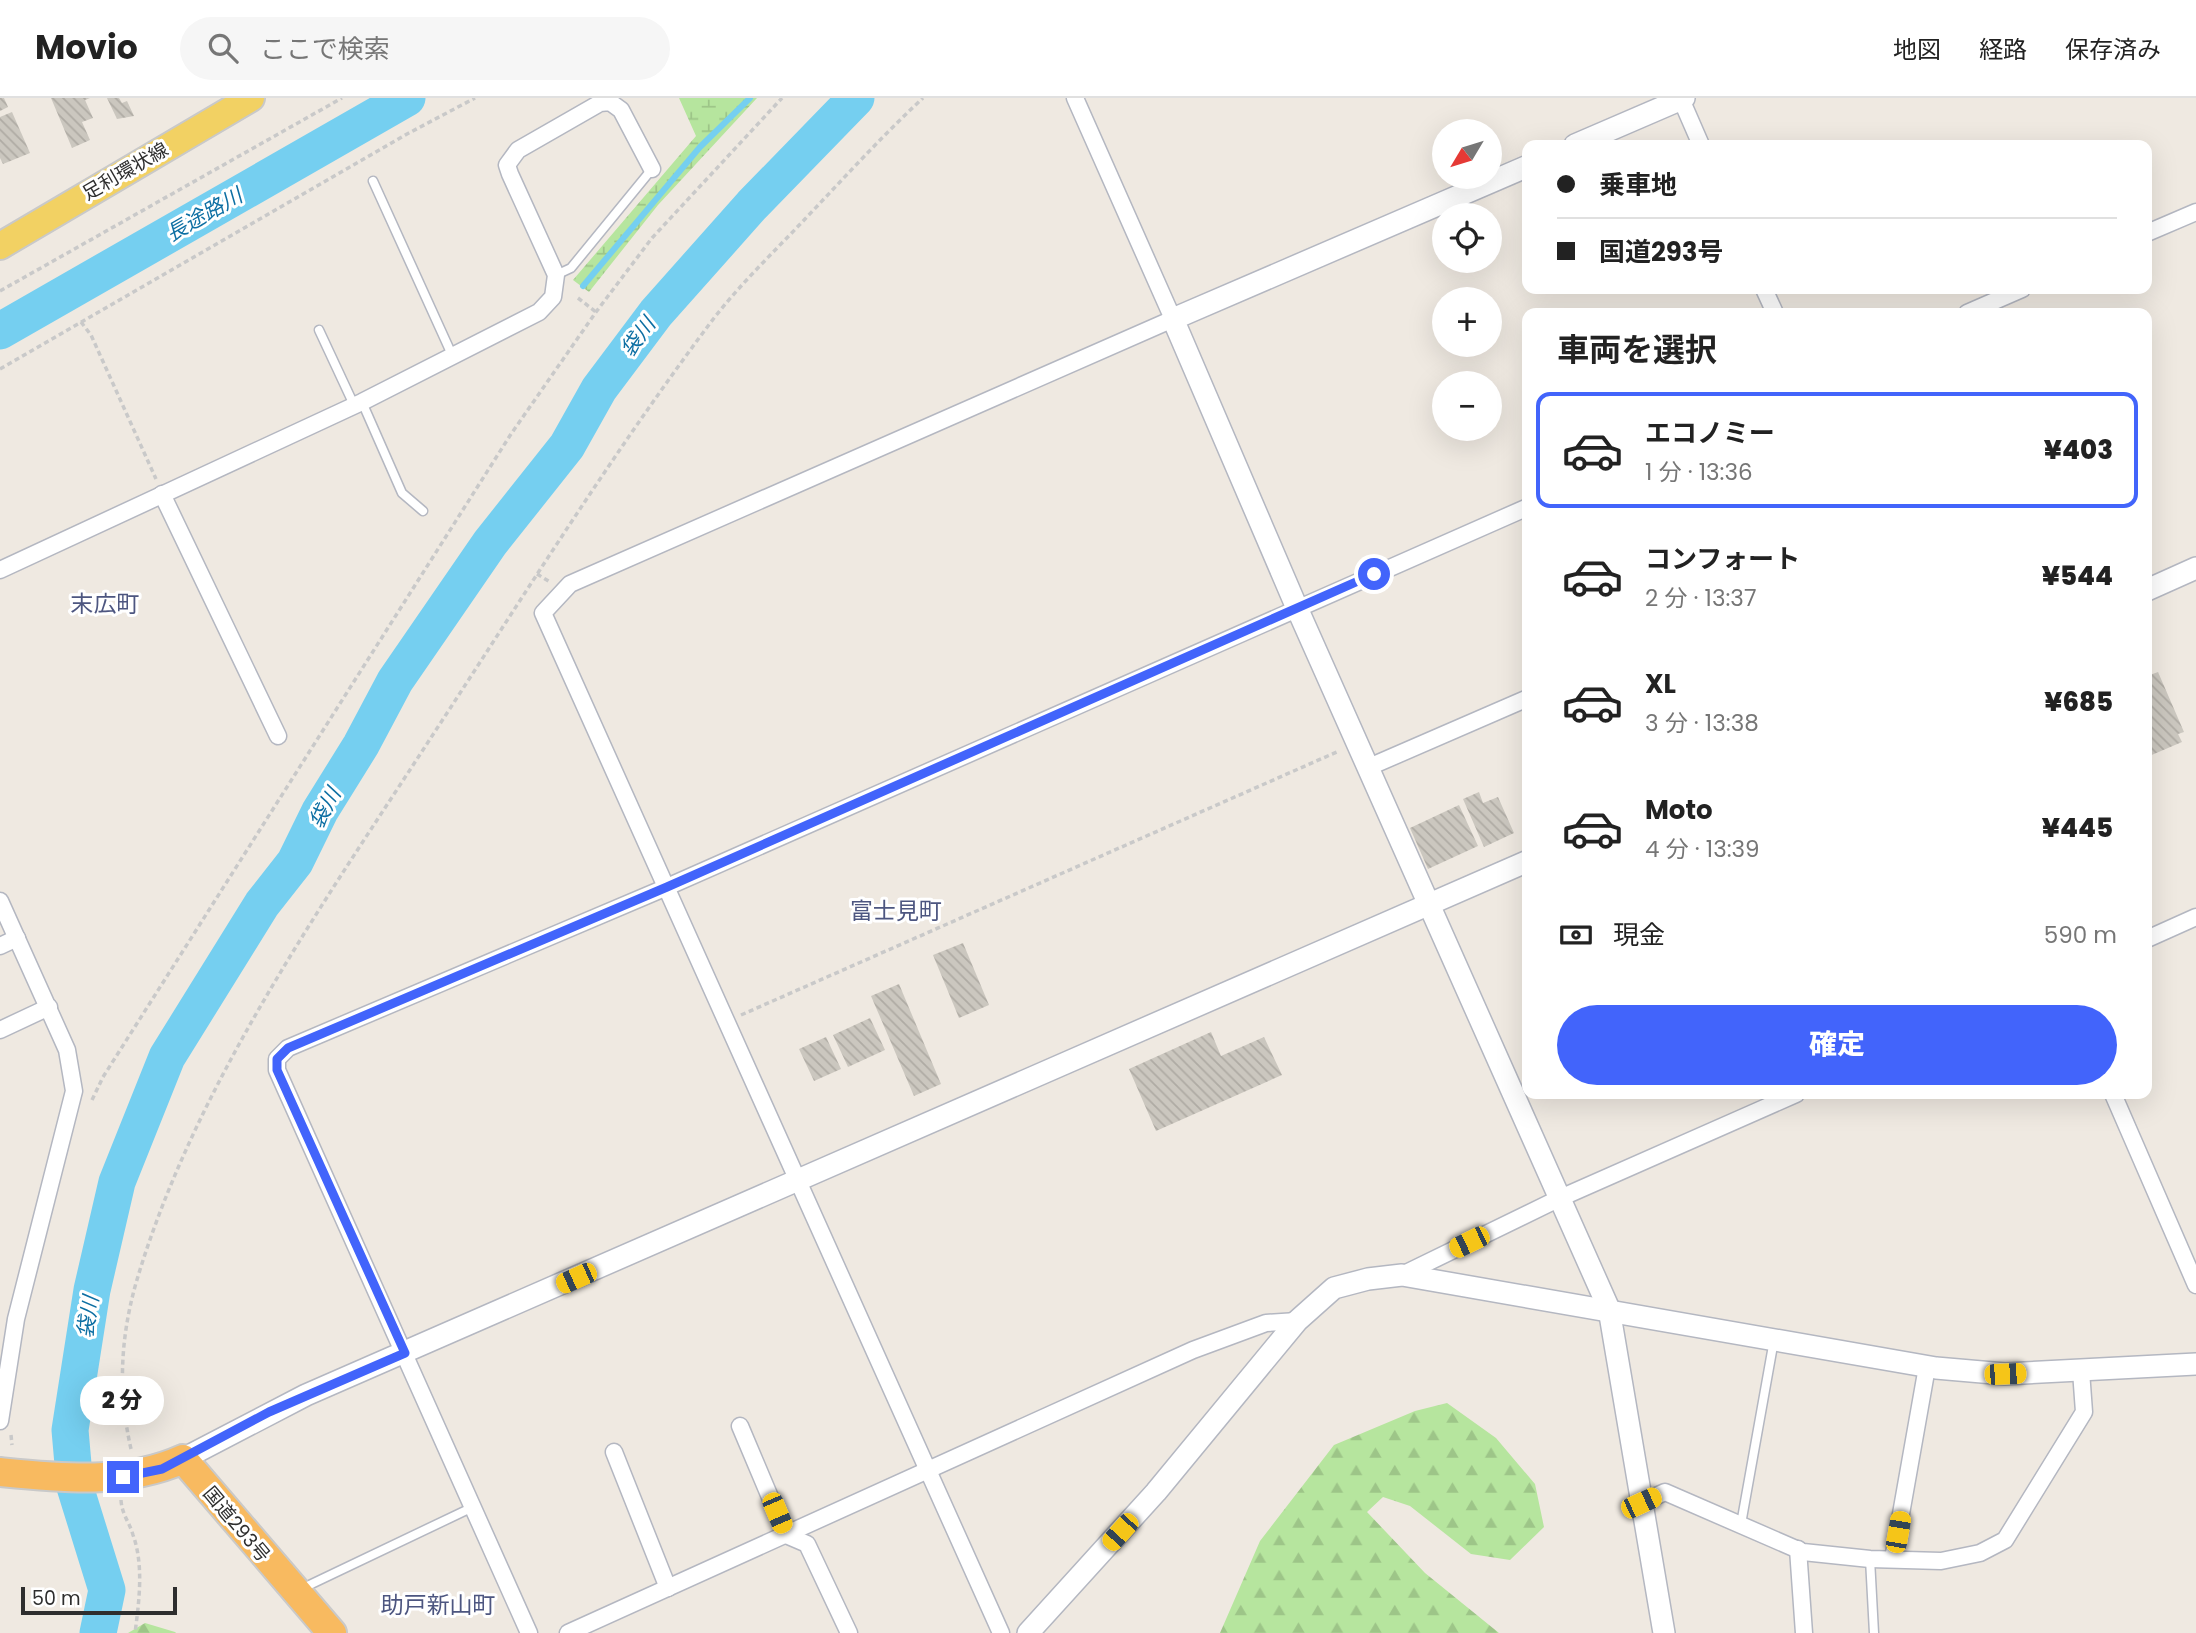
<!DOCTYPE html>
<html lang="ja">
<head>
<meta charset="utf-8">
<style>
	body { margin:0; font-family:Poppins,"Noto Sans JP",sans-serif; background:#f6f6f6; color:#222; height:100vh; display:flex; flex-direction:column; font-size:26px; white-space:nowrap }
	* { box-sizing:border-box; margin:0 }
	p { font-size:23px; color:#767676 }
	.icon { flex:none; width:38px; height:38px; fill:none; stroke:currentColor; stroke-width:2; stroke-linecap:round; stroke-linejoin:round }
	.map { position:relative; flex:1; overflow:hidden }
	.side { position:absolute; left:1522px; top:210px; width:630px; height:791px; display:flex; flex-direction:column; background:#fff; border-radius:14px; box-shadow:0 7px 28px #0002 }
	.side>* { flex:none }
	.guide { position:absolute; left:1522px; top:42px; width:630px; height:154px; border-radius:14px; box-shadow:0 7px 28px #0002; display:grid; align-content:center; height:154px; padding:0 35px; background:#fff }
	.needle { width:46px; rotate:232deg }
	.controls { position:absolute; left:1432px; top:21px; display:grid; gap:14px }
	.controls a { display:grid; place-items:center; width:70px; height:70px; border-radius:50%; background:#fff; box-shadow:0 7px 28px #0002; font-size:35px }
	.scale { position:absolute; left:21px; bottom:18px; width:156px; box-sizing:border-box; padding-left:7px; border:4px solid #2e2e2e; border-top:0; font-size:19px; line-height:24px; white-space:nowrap; color:#2e2e2e; -webkit-text-stroke:5px #fff; paint-order:stroke }
	.end { position:absolute; width:32px; height:32px; margin:-16px; border:9px solid #4264fb; background:#fff; box-shadow:0 0 0 4px #fff }
	.from { border-radius:50% }
	.bubble { position:absolute; height:49px; border-radius:24px; background:#fff; box-shadow:0 7px 28px #0002; font-size:23px; font-weight:800; line-height:49px; text-align:center }
	.car { position:absolute; width:21px; height:42px; margin:-21px -10px; border-radius:9px; box-shadow:0 0 5px 2px #0007; background:linear-gradient(#f5c518 24%,#345 0 40%,#f5c518 0 76%,#345 0 86%,#f5c518 0) }
	.guide b { display:flex; align-items:center; gap:24px; height:66px; font-size:26px }
	.guide b+b { border-top:2px solid #e0e0e0 }
	.guide i { width:18px; height:18px; background:#222 }
	ul { padding:0; list-style:none }
	li { display:flex; align-items:center; gap:21px; height:116px; margin:0 14px 10px; padding:0 21px; border:4px solid transparent; border-radius:14px }
	li div { flex:1 }
	li b { display:block; font-size:26px }
	li em { font-style:normal; font-weight:800 }
	li.current { border-color:#4264fb }
	li>.icon { width:63px; height:63px; stroke-width:1.5 }
	h2 { padding:0 35px; font-size:32px; line-height:84px }
	.pay { display:flex; align-items:center; gap:18px; height:77px; padding:0 35px; font-size:26px }
	.pay p { margin-inline-start:auto }
	.action { display:flex; gap:14px; margin-top:auto; padding:14px 35px }
	.action a { flex:1; height:80px; border-radius:42px; background:#4264fb; color:#fff; font-size:28px; font-weight:800; line-height:80px; text-align:center }
	header { display:flex; align-items:center; gap:42px; box-sizing:border-box; height:98px; padding:0 35px; background:#fff; border-bottom:2px solid #e0e0e0 }
	header strong { font-size:33px }
	nav { display:flex; gap:38px; margin-inline-start:auto; font-size:24px }
	.search { width:490px; height:63px; background:#f6f6f6; display:flex; align-items:center; gap:18px; box-sizing:border-box; padding:0 24px; border-radius:38px; color:#767676; font-size:26px }
	.map>svg:first-child { display:block }
	.forest { fill:url(#forest-firs) }
	.wetland { fill:url(#wetland-marsh) }
	.lines { fill:none; stroke-linecap:round; stroke-linejoin:round }
	.stream { stroke:#75cff0; stroke-width:6 }
	.river { stroke:#75cff0; stroke-width:37 }
	.building { fill:url(#building-back-hatch) }
	.service-casing { stroke:#b4b7c1; stroke-width:11 }
	.minor-casing { stroke:#b4b7c1; stroke-width:19 }
	.tertiary-casing { stroke:#b4b7c1; stroke-width:24 }
	.primary-casing { stroke:#c9c9c9; stroke-width:30 }
	.trunk-casing { stroke:#c9c9c9; stroke-width:32 }
	.path { stroke:#c9c9c9; stroke-width:3.5; stroke-dasharray:5 3.5; stroke-linecap:butt }
	.service { stroke:#fff; stroke-width:8 }
	.minor { stroke:#fff; stroke-width:16 }
	.tertiary { stroke:#fff; stroke-width:21 }
	.primary { stroke:#f2d163; stroke-width:26 }
	.trunk { stroke:#f8ba60; stroke-width:28 }
	.route { stroke:#4264fb; stroke-width:9 }
	.labels { text-anchor:middle; stroke-width:6; stroke-linejoin:round; paint-order:stroke }
	.street-label { font-size:19px; fill:#2e2e2e; stroke:#fff }
	.water-label { font-size:21px; font-style:italic; fill:#0d6fa3; stroke:#fff }
	.quarter-label { font-size:23px; fill:#4d5680; stroke:#fff }
</style>
</head>
<body>
<header>
<strong>Movio</strong>
<div class="search"><svg class="icon" aria-label="search" viewBox="0 0 24 24"><circle cx="10" cy="10" r="6"/><path d="M15 15l6 6"/></svg>ここで検索</div>
<nav><a>地図</a><a>経路</a><a>保存済み</a></nav>
</header>
<div class="map">
<svg width="2196" height="1535" viewBox="0 0 2196 1535">
	<defs>
		<pattern id="forest-firs" width="22" height="20" patternUnits="userSpaceOnUse" patternTransform="scale(1.75)"><rect width="22" height="20" fill="#b6e59e"/><path d="M5 1l3.5 6h-7zM16 11l3.5 6h-7z" fill="#9dc588"/></pattern>
		<pattern id="wetland-marsh" width="20" height="14" patternUnits="userSpaceOnUse" patternTransform="scale(1.75)"><rect width="20" height="14" fill="#b6e59e"/><path d="M1 5h8M5 5V1M11 12h8M15 12V8" fill="none" stroke="#9dc588"/></pattern>
		<pattern id="building-back-hatch" width="6" height="6" patternUnits="userSpaceOnUse" patternTransform="scale(1.75)"><rect width="6" height="6" fill="#cbc7bf"/><path d="M-1 5l2 2M0 0l6 6M5-1l2 2" fill="none" stroke="#afaba4"/></pattern>
	</defs>
	<rect width="100%" height="100%" fill="#efe9e1"/>
	<!-- forest -->
	<g class="forest">
		<polygon points="1447,1305 1496,1340 1535,1386 1544,1429 1510,1462 1471,1456 1410,1408 1383,1399 1367,1414 1425,1475 1499,1535 1220,1535 1260,1443 1334,1347 1415,1313"/>
		<polygon points="145,1525 175,1534 176,1535 128,1535"/>
	</g>
	<!-- wetland -->
	<polygon class="wetland" points="679,0 757,0 658,107 589,194 573,182 696,38"/>
	<g class="lines">
		<!-- stream -->
		<polyline class="stream" points="583,188 700,49 750,0"/>
		<!-- river -->
		<g class="river">
			<polyline points="0,233 407,0"/>
			<polyline points="98,1535 107,1492 75,1389 70,1332 92,1192 117,1084 167,959 262,806 295,764 320,713 361,647 395,583 490,445 567,348 599,291 656,215 752,107 856,0"/>
		</g>
	</g>
	<!-- building -->
	<g class="building">
		<polygon points="0,0 4,0 8,9 0,13"/>
		<polygon points="51,0 90,0 85,2 93,20 82,24 90,42 72,50"/>
		<polygon points="107,0 119,0 122,5 127,3 134,18 117,21"/>
		<polygon points="12,14 30,55 3,66 0,60 0,19"/>
		<polygon points="2158,574 2184,634 2178,636 2182,644 2147,659 2147,578"/>
		<polygon points="1479,694 1483,705 1498,699 1514,735 1484,749 1463,701"/>
		<polygon points="1459,707 1478,748 1428,771 1410,730"/>
		<polygon points="963,845 989,907 959,920 933,857"/>
		<polygon points="899,886 941,986 914,998 871,898"/>
		<polygon points="870,920 885,952 848,969 833,937"/>
		<polygon points="1211,934 1221,958 1264,939 1282,977 1156,1033 1129,971"/>
		<polygon points="826,939 841,971 814,983 799,951"/>
	</g>
	<g class="lines">
		<defs>
			<g id="service">
				<polyline points="373,83 453,259"/>
				<polyline points="556,177 571,170 652,71"/>
				<polyline points="319,232 354,307"/>
				<polyline points="362,304 402,395 423,413"/>
				<polyline points="1741,1426 1774,1242"/>
				<polyline points="1870,1461 1874,1535"/>
				<polyline points="301,1491 473,1409"/>
			</g>
			<g id="minor">
				<polyline points="1681,1 1701,47"/>
				<polyline points="2147,135 2196,114"/>
				<polyline points="1764,191 1775,215"/>
				<polyline points="1967,215 2022,191"/>
				<polyline points="162,396 278,638"/>
				<polyline points="0,472 362,304 539,214 553,199 556,177 510,76 507,67 518,52 600,5 610,4 621,12 652,71"/>
				<polyline points="1369,669 1528,600"/>
				<polyline points="0,803 67,952 74,993 16,1221 0,1323"/>
				<polyline points="2147,841 2196,819"/>
				<polyline points="0,848 17,840"/>
				<polyline points="0,932 49,909"/>
				<polyline points="2113,996 2196,1187"/>
				<polyline points="1402,1177 1558,1101 1796,996"/>
				<polyline points="740,1328 786,1437 807,1446 849,1535"/>
				<polyline points="614,1354 668,1490"/>
				<polyline points="1641,1405 1665,1394 1803,1454 1870,1461 1941,1463 1980,1455 2005,1442 2084,1314 2081,1273"/>
				<polyline points="1798,1451 1804,1535"/>
				<polyline points="1893,1461 1927,1269"/>
				<polyline points="529,1535 277,972 277,961 288,950 667,789 1528,409"/>
				<polyline points="568,1535 1193,1252 1266,1225 1297,1223"/>
				<polyline points="1001,1535 543,515 570,486 1173,221 1075,0"/>
			</g>
			<g id="tertiary">
				<polyline points="1575,47 1684,0"/>
				<polyline points="1528,68 1173,221 1297,510 1609,1211 1664,1535"/>
				<polyline points="2147,492 2196,470"/>
				<polyline points="183,1361 306,1297 1528,763"/>
				<polyline points="1028,1535 1156,1394 1297,1223 1334,1190 1368,1181 1402,1177 1936,1270 2005,1276 2196,1266"/>
			</g>
			<polyline id="primary" points="0,148 251,0"/>
			<path id="trunk" d="M0,1374C61,1380 126,1387 183,1361L332,1535"/>
		</defs>
		<!-- service casing -->
		<use href="#service" class="service-casing"/>
		<!-- minor casing -->
		<use href="#minor" class="minor-casing"/>
		<!-- tertiary casing -->
		<use href="#tertiary" class="tertiary-casing"/>
		<!-- primary casing -->
		<use href="#primary" class="primary-casing"/>
		<!-- trunk casing -->
		<use href="#trunk" class="trunk-casing"/>
		<!-- path -->
		<g class="path">
			<polyline points="0,193 342,0"/>
			<polyline points="578,200 596,214"/>
			<polyline points="81,224 91,237 156,381"/>
			<polyline points="0,271 407,36 475,0"/>
			<polyline points="537,476 550,484"/>
			<polyline points="741,917 1339,653"/>
			<polyline points="92,1002 103,979 511,336 596,214 652,140 782,0"/>
			<polyline points="11,1337 12,1347"/>
			<path d="M131,1351C118,1294 120,1242 136,1185C194,988 323,806 434,635C523,499 610,359 708,228C736,190 772,156 805,121C844,80 882,38 923,0"/>
			<path d="M121,1402C122,1417 129,1423 133,1437C144,1467 139,1504 135,1535"/>
		</g>
		<!-- service -->
		<use href="#service" class="service"/>
		<!-- minor -->
		<use href="#minor" class="minor"/>
		<!-- tertiary -->
		<use href="#tertiary" class="tertiary"/>
		<!-- primary -->
		<use href="#primary" class="primary"/>
		<!-- trunk -->
		<use href="#trunk" class="trunk"/>
	</g>
	<g class="lines">
		<!-- route -->
		<polyline class="route" points="123,1379 162,1371 269,1314 405,1255 277,972 277,961 288,950 667,789 1374,476"/>
	</g>
	<g class="labels">
		<!-- street labels -->
		<g class="street-label">
			<text transform="translate(125 73) rotate(-30)" y="7">足利環状線</text>
			<text transform="translate(237 1426) rotate(50)" y="7">国道293号</text>
		</g>
		<!-- water labels -->
		<g class="water-label">
			<text transform="translate(204 117) rotate(-30)" y="7">長途路川</text>
			<text transform="translate(638 239) rotate(-53)" y="7">袋川</text>
			<text transform="translate(325 710) rotate(-61)" y="7">袋川</text>
			<text transform="translate(88 1219) rotate(-81)" y="7">袋川</text>
		</g>
		<!-- quarter labels -->
		<g class="quarter-label">
			<text x="105" y="514">末広町</text>
			<text x="896" y="821">富士見町</text>
			<text x="438" y="1515">助戸新山町</text>
		</g>
	</g>
</svg>
<div class="controls">
<a><svg class="needle" viewBox="-14 -14 28 28"><path d="M0-13l5 13h-10z" fill="#e53935"/><path d="M0 13l5-13h-10z" fill="#767676"/></svg></a>
<a><svg class="icon" aria-label="locate" viewBox="0 0 24 24"><circle cx="12" cy="12" r="6"/><path d="M12 2v4M12 18v4M2 12h4M18 12h4"/></svg></a>
<a>+</a>
<a>−</a>
</div>
<div class="scale">50 m</div>
<i class="end from" style="left:1374px;top:476px"></i>
<i class="end" style="left:123px;top:1379px"></i>
<div class="bubble" style="left:80px;top:1278px;width:84px">2 分</div>
<i class="car" style="left:1469px;top:1144px;rotate:244deg"></i>
<i class="car" style="left:576px;top:1180px;rotate:246deg"></i>
<i class="car" style="left:2005px;top:1276px;rotate:88deg"></i>
<i class="car" style="left:1641px;top:1405px;rotate:65deg"></i>
<i class="car" style="left:777px;top:1415px;rotate:157deg"></i>
<i class="car" style="left:1120px;top:1434px;rotate:222deg"></i>
<i class="car" style="left:1898px;top:1434px;rotate:10deg"></i>
<div class="guide">
<b><i class="from"></i>乗車地</b>
<b><i></i>国道293号</b>
</div>
<section class="side">
<h2>車両を選択</h2>
<ul>
<li class="current"><svg class="icon" aria-label="car" viewBox="0 0 24 24"><path d="M5 17H2v-5l4-1 3-4h7l3 4 3 1v5h-3M9 17h6M6 11h13"/><circle cx="7" cy="17" r="2"/><circle cx="17" cy="17" r="2"/></svg><div><b>エコノミー</b><p>1 分 · 13:36</p></div><em>¥403</em></li>
<li><svg class="icon" aria-label="car" viewBox="0 0 24 24"><path d="M5 17H2v-5l4-1 3-4h7l3 4 3 1v5h-3M9 17h6M6 11h13"/><circle cx="7" cy="17" r="2"/><circle cx="17" cy="17" r="2"/></svg><div><b>コンフォート</b><p>2 分 · 13:37</p></div><em>¥544</em></li>
<li><svg class="icon" aria-label="car" viewBox="0 0 24 24"><path d="M5 17H2v-5l4-1 3-4h7l3 4 3 1v5h-3M9 17h6M6 11h13"/><circle cx="7" cy="17" r="2"/><circle cx="17" cy="17" r="2"/></svg><div><b>XL</b><p>3 分 · 13:38</p></div><em>¥685</em></li>
<li><svg class="icon" aria-label="car" viewBox="0 0 24 24"><path d="M5 17H2v-5l4-1 3-4h7l3 4 3 1v5h-3M9 17h6M6 11h13"/><circle cx="7" cy="17" r="2"/><circle cx="17" cy="17" r="2"/></svg><div><b>Moto</b><p>4 分 · 13:39</p></div><em>¥445</em></li>
</ul>
<div class="pay"><svg class="icon" aria-label="cash" viewBox="0 0 24 24"><path d="M3 7h18v10H3z"/><circle cx="12" cy="12" r="2"/></svg>現金<p>590 m</p></div>
<div class="action"><a>確定</a></div>
</section>
</div>
</body>
</html>
